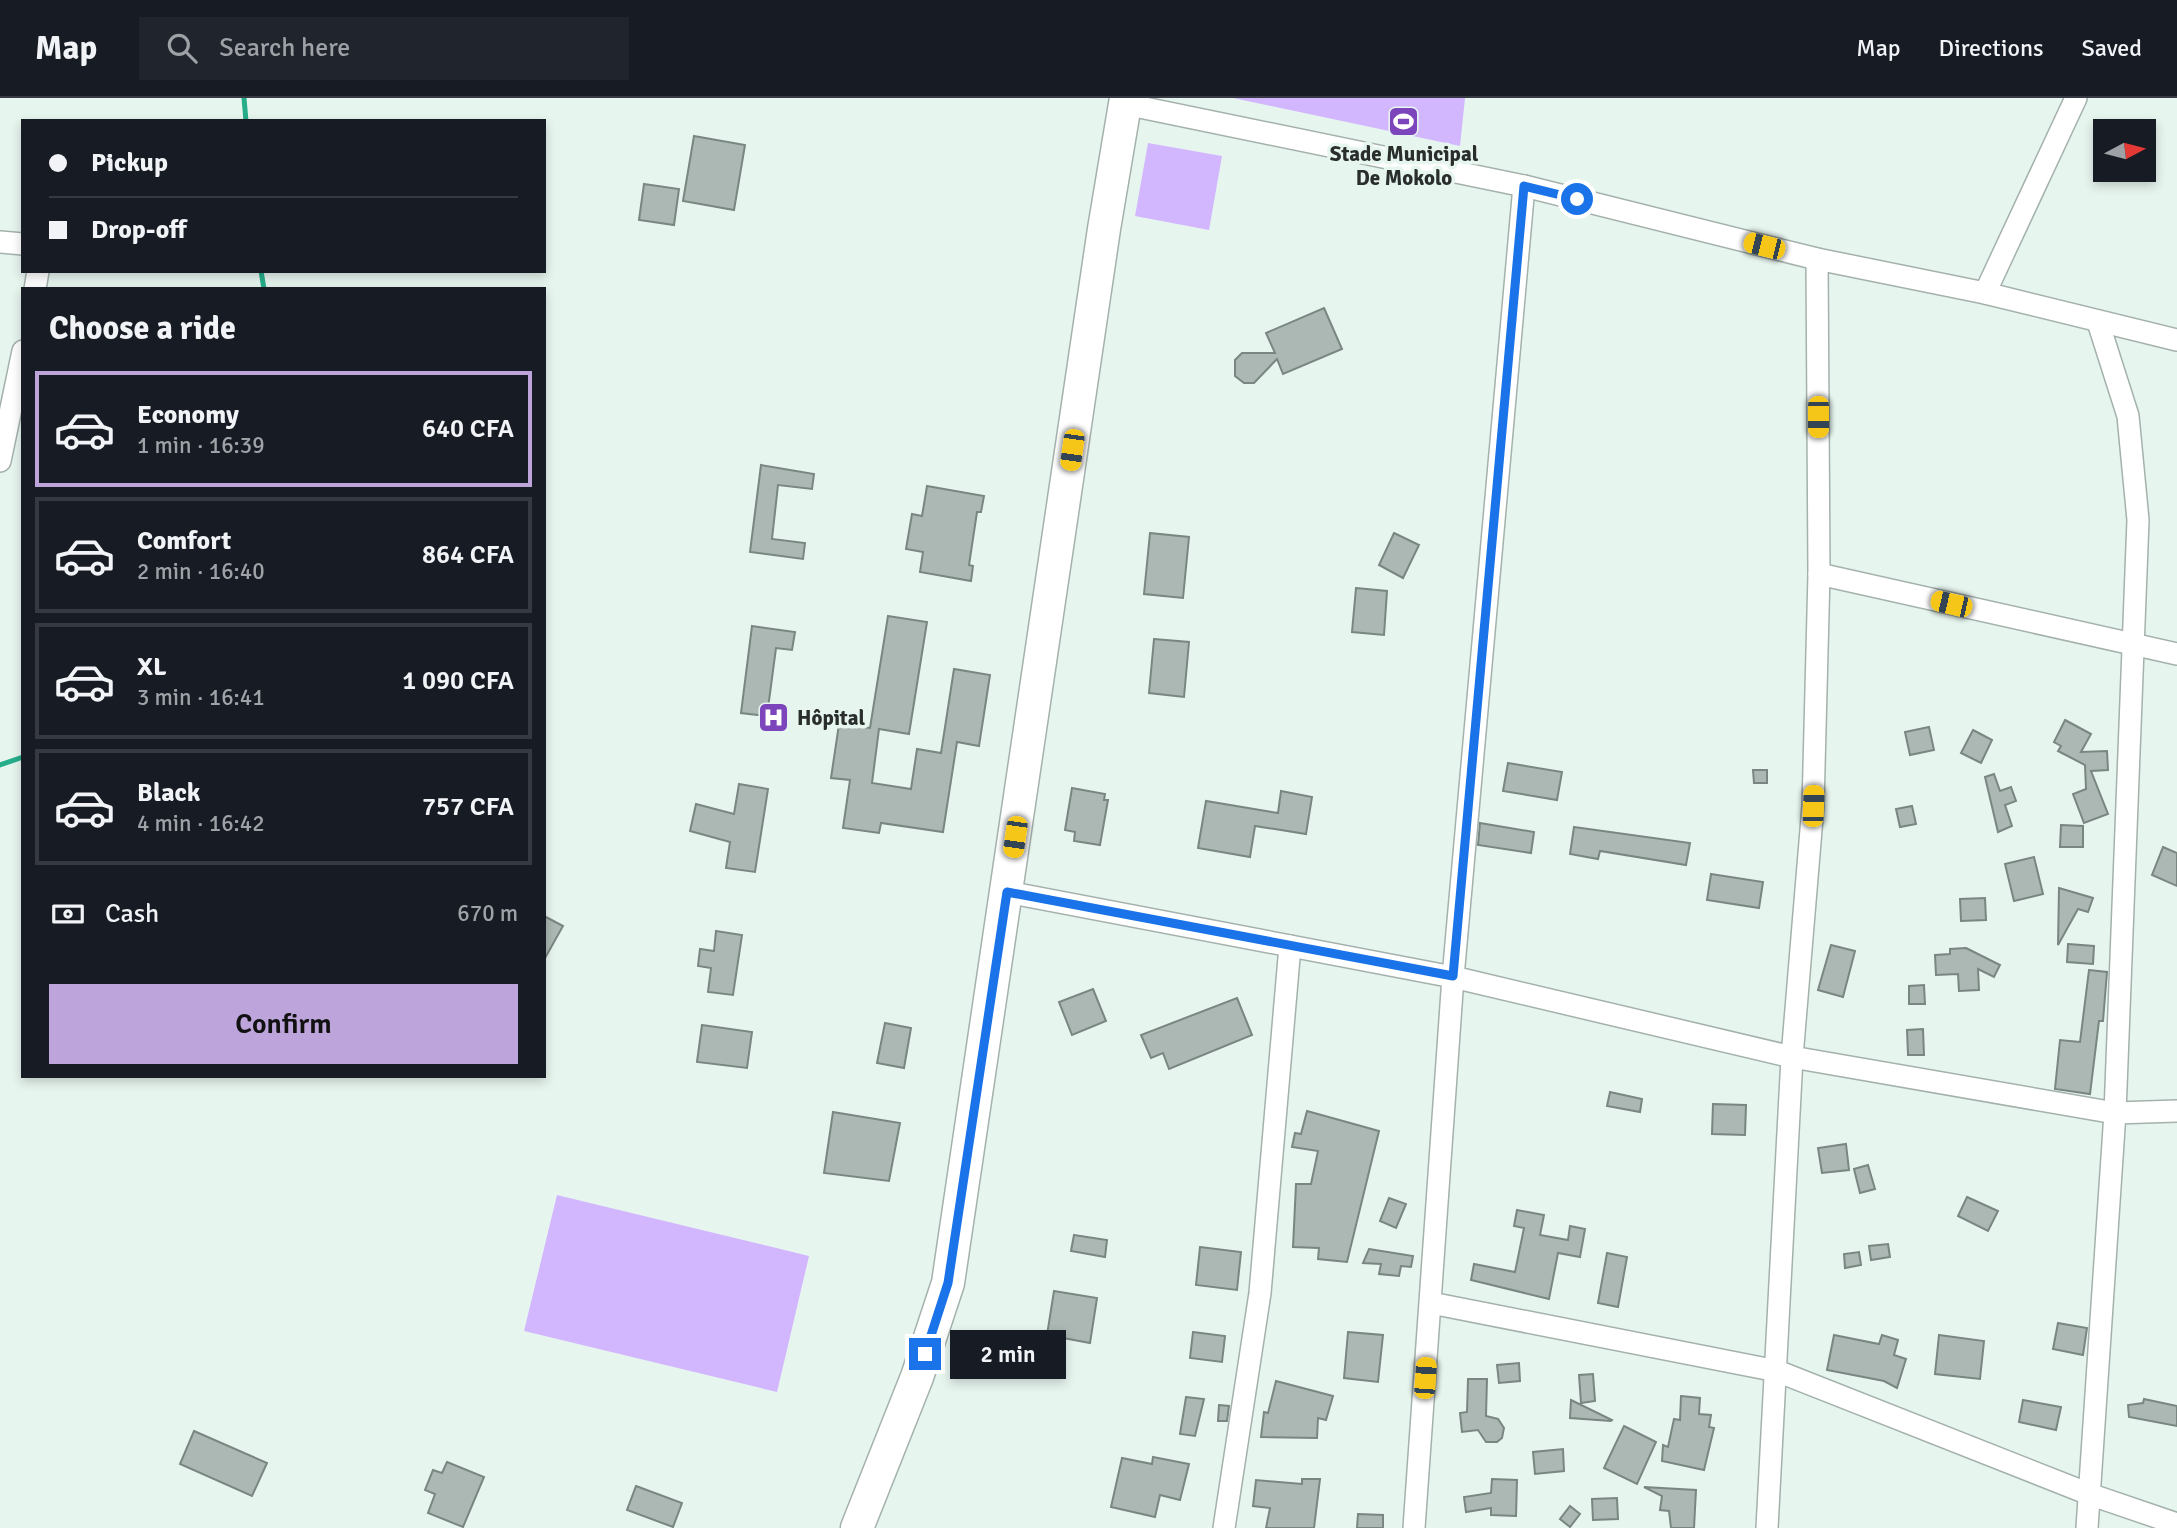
<!DOCTYPE html>
<html lang="en">
<head>
<meta charset="utf-8">
<style>
	body { margin:0; font-family:Signika,sans-serif; background:#20242c; color:#f1f3f6; height:100vh; display:flex; flex-direction:column; font-size:26px; white-space:nowrap }
	* { box-sizing:border-box; margin:0 }
	p { font-size:23px; color:#9ea1a6 }
	.icon { flex:none; width:38px; height:38px; fill:none; stroke:currentColor; stroke-width:2; stroke-linecap:round; stroke-linejoin:round }
	.map { position:relative; flex:1; overflow:hidden }
	.side { position:absolute; left:21px; top:189px; width:525px; height:791px; display:flex; flex-direction:column; background:#171b24; border-radius:0px; box-shadow:0 4px 10px #0003 }
	.side>* { flex:none }
	.hud { position:absolute; left:21px; top:21px; width:525px; height:154px; border-radius:0px; box-shadow:0 4px 10px #0003; display:grid; align-content:center; height:154px; padding:0 28px; background:#171b24 }
	.needle { width:46px; rotate:83deg }
	.tools { position:absolute; left:2093px; top:21px; display:grid; gap:14px }
	.tools a { display:grid; place-items:center; width:63px; height:63px; border-radius:0px; background:#171b24; box-shadow:0 4px 10px #0003; font-size:35px }
	.end { position:absolute; width:32px; height:32px; margin:-16px; border:9px solid #1a73e8; background:#fff; box-shadow:0 0 0 4px #fff }
	.from { border-radius:50% }
	.bubble { position:absolute; height:49px; border-radius:0px; background:#171b24; box-shadow:0 4px 10px #0003; font-size:23px; font-weight:600; line-height:49px; text-align:center }
	.car { position:absolute; width:21px; height:42px; margin:-21px -10px; border-radius:9px; box-shadow:0 0 5px 2px #0007; background:linear-gradient(#f5c518 24%,#345 0 40%,#f5c518 0 76%,#345 0 86%,#f5c518 0) }
	.hud b { display:flex; align-items:center; gap:24px; height:66px; font-size:26px }
	.hud b+b { border-top:2px solid #363941 }
	.hud i { width:18px; height:18px; background:#f1f3f6 }
	ul { padding:0; list-style:none }
	li { display:flex; align-items:center; gap:21px; height:116px; margin:0 14px 10px; padding:0 14px; border:4px solid #363941; border-radius:0px }
	li div { flex:1 }
	li b { display:block; font-size:26px }
	li em { font-style:normal; font-weight:600 }
	li.current { border-color:#bda5db }
	li>.icon { width:63px; height:63px; stroke-width:1.5 }
	h2 { padding:0 28px; font-size:32px; line-height:84px }
	.pay { display:flex; align-items:center; gap:18px; height:77px; padding:0 28px; font-size:26px }
	.pay p { margin-inline-start:auto }
	.button { display:flex; gap:14px; margin-top:auto; padding:14px 28px }
	.button a { flex:1; height:80px; border-radius:0px; background:#bda5db; color:#111; font-size:28px; font-weight:600; line-height:80px; text-align:center }
	header { display:flex; align-items:center; gap:42px; box-sizing:border-box; height:98px; padding:0 35px; background:#171b24; border-bottom:2px solid #363941 }
	header strong { font-size:33px }
	nav { display:flex; gap:38px; margin-inline-start:auto; font-size:24px }
	.search { width:490px; height:63px; background:#20242c; display:flex; align-items:center; gap:18px; box-sizing:border-box; padding:0 24px; border-radius:0px; color:#9ea1a6; font-size:26px }
	.map>svg:first-child { display:block }
	.green { fill:#d3b7fe }
	.lines { fill:none; stroke-linecap:round; stroke-linejoin:round }
	.stream { stroke:#26ae8b; stroke-width:5 }
	.building { fill:#abb8b3; stroke:#7a8682; stroke-width:2 }
	.street-casing { stroke:#a4b1ac; stroke-width:24 }
	.primary-casing { stroke:#a4b1ac; stroke-width:35 }
	.street { stroke:#fff; stroke-width:21 }
	.primary { stroke:#fff; stroke-width:32 }
	.route { stroke:#1a73e8; stroke-width:9 }
	.labels { text-anchor:middle; stroke-width:7; stroke-linejoin:round; paint-order:stroke }
	.poi-label { font-size:21px; font-weight:bold; fill:#292e2c; stroke:#e7f5ef }
</style>
</head>
<body>
<header>
<strong>Map</strong>
<div class="search"><svg class="icon" aria-label="search" viewBox="0 0 24 24"><circle cx="10" cy="10" r="6"/><path d="M15 15l6 6"/></svg>Search here</div>
<nav><a>Map</a><a>Directions</a><a>Saved</a></nav>
</header>
<div class="map">
<svg width="2177" height="1430" viewBox="0 0 2177 1430">
	<rect width="100%" height="100%" fill="#e7f5ef"/>
	<!-- green -->
	<g class="green">
		<polygon points="1233,0 1465,0 1460,48"/>
		<polygon points="1148,45 1222,58 1209,132 1135,118"/>
		<polygon points="557,1097 809,1158 777,1294 524,1233"/>
	</g>
	<g class="lines">
		<!-- stream -->
		<g class="stream">
			<polyline points="244,0 246,23"/>
			<polyline points="261,173 264,191"/>
			<polyline points="0,667 23,659"/>
		</g>
	</g>
	<!-- building -->
	<g class="building">
		<polygon points="694,38 745,47 734,112 683,103"/>
		<polygon points="644,86 679,91 674,127 639,122"/>
		<polygon points="1324,210 1342,251 1283,276 1277,261 1254,285 1244,285 1235,278 1235,262 1242,255 1275,255 1266,235"/>
		<polygon points="761,367 814,376 812,391 778,387 772,441 805,445 803,461 750,454"/>
		<polygon points="927,388 984,398 981,414 977,414 969,467 973,468 971,483 920,474 923,454 906,451 912,416 922,418"/>
		<polygon points="1150,435 1189,439 1183,500 1144,496"/>
		<polygon points="1394,435 1419,447 1403,480 1379,467"/>
		<polygon points="1356,490 1387,493 1384,537 1352,534"/>
		<polygon points="888,518 927,524 909,636 879,631 872,685 911,691 917,651 941,655 954,571 990,577 979,648 957,644 943,734 881,725 879,735 843,730 850,682 831,680 839,626 870,630"/>
		<polygon points="752,528 795,534 792,552 776,550 767,618 741,615"/>
		<polygon points="1154,541 1189,544 1184,599 1149,595"/>
		<polygon points="2065,622 2091,636 2081,654 2107,653 2108,672 2091,673 2108,716 2084,725 2073,696 2086,691 2085,667 2058,653 2061,648 2054,644"/>
		<polygon points="1929,629 1934,652 1910,657 1905,634"/>
		<polygon points="1973,632 1992,642 1981,665 1961,655"/>
		<polygon points="1508,665 1562,674 1557,702 1503,693"/>
		<polygon points="1753,672 1767,672 1767,685 1754,685"/>
		<polygon points="1994,676 2000,693 2011,689 2016,703 2005,707 2012,728 1998,734 1985,679"/>
		<polygon points="739,686 768,691 755,774 726,770 730,744 690,733 696,706 734,716"/>
		<polygon points="1072,690 1105,696 1104,702 1108,702 1100,747 1074,743 1075,734 1065,732"/>
		<polygon points="1281,693 1312,699 1306,736 1255,728 1250,759 1198,750 1206,703 1278,715"/>
		<polygon points="1912,708 1916,726 1900,729 1896,711"/>
		<polygon points="1480,725 1534,734 1531,755 1478,747"/>
		<polygon points="2061,727 2083,728 2083,749 2060,749"/>
		<polygon points="1574,729 1690,745 1686,767 1600,753 1598,761 1570,756"/>
		<polygon points="2163,749 2177,755 2177,788 2152,777"/>
		<polygon points="2034,759 2043,796 2014,803 2005,766"/>
		<polygon points="1711,776 1763,784 1759,810 1707,802"/>
		<polygon points="2059,790 2093,800 2088,814 2078,811 2058,847"/>
		<polygon points="1985,800 1986,822 1961,823 1960,801"/>
		<polygon points="544,818 563,828 544,862"/>
		<polygon points="716,833 742,837 733,897 708,894 711,870 698,868 700,851 714,853"/>
		<polygon points="2068,846 2094,848 2093,866 2067,864"/>
		<polygon points="1831,847 1855,853 1843,899 1818,892"/>
		<polygon points="1966,850 2000,867 1994,879 1978,871 1979,892 1959,893 1958,876 1936,877 1935,857 1950,856 1950,851"/>
		<polygon points="2089,872 2107,874 2103,923 2099,923 2090,996 2055,991 2060,942 2080,944"/>
		<polygon points="1924,887 1925,906 1909,906 1909,888"/>
		<polygon points="1093,891 1106,923 1072,937 1059,904"/>
		<polygon points="1237,900 1252,937 1169,971 1163,955 1151,960 1141,937"/>
		<polygon points="885,925 911,930 904,970 877,965"/>
		<polygon points="702,927 752,934 747,970 697,964"/>
		<polygon points="1923,931 1924,957 1908,957 1907,932"/>
		<polygon points="1610,994 1642,1001 1640,1014 1607,1008"/>
		<polygon points="1713,1006 1746,1007 1745,1037 1712,1036"/>
		<polygon points="1307,1013 1379,1033 1347,1164 1318,1161 1319,1150 1293,1149 1296,1086 1311,1086 1318,1053 1292,1049 1295,1035 1301,1036"/>
		<polygon points="833,1014 900,1025 889,1083 824,1075"/>
		<polygon points="1846,1046 1849,1072 1822,1075 1818,1050"/>
		<polygon points="1868,1067 1875,1091 1860,1095 1854,1071"/>
		<polygon points="1967,1099 1998,1113 1988,1133 1958,1118"/>
		<polygon points="1389,1100 1406,1106 1396,1130 1380,1123"/>
		<polygon points="1517,1112 1544,1117 1540,1137 1568,1142 1570,1128 1585,1131 1580,1159 1558,1155 1549,1201 1471,1182 1474,1166 1515,1174 1524,1130 1514,1128"/>
		<polygon points="1074,1137 1107,1142 1105,1159 1071,1153"/>
		<polygon points="1888,1146 1890,1159 1871,1162 1869,1148"/>
		<polygon points="1200,1149 1241,1154 1237,1192 1196,1187"/>
		<polygon points="1369,1151 1413,1158 1411,1169 1401,1168 1399,1178 1379,1176 1381,1166 1363,1165"/>
		<polygon points="1859,1154 1861,1167 1845,1170 1844,1156"/>
		<polygon points="1607,1155 1627,1159 1618,1209 1598,1205"/>
		<polygon points="1054,1193 1097,1200 1090,1245 1047,1237"/>
		<polygon points="2058,1225 2087,1230 2083,1257 2053,1251"/>
		<polygon points="1193,1234 1225,1238 1222,1264 1190,1260"/>
		<polygon points="1348,1234 1383,1237 1378,1284 1344,1280"/>
		<polygon points="1834,1237 1879,1246 1882,1237 1898,1242 1894,1257 1906,1261 1897,1290 1884,1283 1827,1272"/>
		<polygon points="1939,1237 1984,1243 1980,1281 1935,1276"/>
		<polygon points="1519,1265 1520,1283 1499,1285 1497,1267"/>
		<polygon points="1593,1276 1595,1303 1581,1305 1579,1277"/>
		<polygon points="1468,1281 1487,1281 1486,1318 1498,1321 1504,1330 1502,1340 1497,1344 1486,1344 1478,1332 1462,1334 1460,1315 1467,1314"/>
		<polygon points="1276,1283 1333,1298 1326,1322 1318,1320 1317,1340 1261,1339 1264,1314 1268,1315"/>
		<polygon points="1681,1298 1700,1300 1699,1316 1711,1317 1709,1329 1714,1330 1704,1372 1662,1363 1663,1347 1668,1349 1674,1321 1680,1322"/>
		<polygon points="1186,1299 1204,1301 1195,1338 1180,1336"/>
		<polygon points="2144,1301 2177,1308 2177,1328 2129,1319 2128,1307 2143,1305"/>
		<polygon points="1571,1302 1612,1322 1611,1323 1570,1320"/>
		<polygon points="2023,1302 2061,1309 2056,1332 2019,1324"/>
		<polygon points="1219,1307 1229,1308 1227,1323 1218,1323"/>
		<polygon points="1624,1328 1656,1344 1637,1386 1604,1370"/>
		<polygon points="194,1333 267,1365 252,1398 180,1366"/>
		<polygon points="1563,1351 1564,1373 1535,1376 1533,1354"/>
		<polygon points="1153,1359 1189,1366 1180,1402 1160,1397 1155,1419 1111,1409 1122,1360 1152,1366"/>
		<polygon points="447,1364 484,1379 463,1429 428,1415 435,1396 425,1392 433,1372 442,1375"/>
		<polygon points="1302,1381 1320,1381 1314,1430 1266,1430 1270,1410 1253,1408 1256,1382 1302,1386"/>
		<polygon points="1492,1381 1517,1382 1516,1418 1491,1417 1491,1410 1466,1414 1464,1399 1491,1395"/>
		<polygon points="636,1388 682,1405 673,1429 627,1412"/>
		<polygon points="1644,1389 1696,1392 1694,1430 1671,1430 1669,1413 1660,1412 1662,1398"/>
		<polygon points="1617,1400 1618,1421 1593,1422 1592,1401"/>
		<polygon points="1570,1408 1580,1416 1570,1429 1560,1421"/>
		<polygon points="1358,1416 1383,1417 1383,1430 1357,1430"/>
	</g>
	<g class="lines">
		<defs>
			<g id="street">
				<polyline points="1125,6 1524,88 1817,161 1985,195 2177,242"/>
				<polyline points="0,144 23,146"/>
				<polyline points="35,191 38,173"/>
				<polyline points="1985,195 2076,0"/>
				<polyline points="0,363 23,253"/>
				<polyline points="1819,476 2177,556"/>
				<polyline points="1007,794 1453,879 1792,959 2115,1015 2177,1013"/>
				<polyline points="1431,1205 1777,1273 2089,1396 2177,1426"/>
				<polyline points="1224,1430 1260,1195 1290,848"/>
				<polyline points="1414,1430 1453,879 1524,88"/>
				<polyline points="1767,1430 1792,959 1813,708 1819,476 1817,161"/>
				<polyline points="2087,1430 2115,1015 2138,422 2128,318 2098,224"/>
			</g>
			<polyline id="primary" points="857,1430 917,1279 948,1185 1104,131 1126,0"/>
		</defs>
		<!-- street casing -->
		<use href="#street" class="street-casing"/>
		<!-- primary casing -->
		<use href="#primary" class="primary-casing"/>
		<!-- street -->
		<use href="#street" class="street"/>
		<!-- primary -->
		<use href="#primary" class="primary"/>
	</g>
	<g class="lines">
		<!-- route -->
		<polyline class="route" points="925,1256 948,1185 1007,794 1453,878 1524,88 1577,101"/>
	</g>
	<!-- icons -->
	<defs>
		<symbol id="stadium-square" viewBox="-11 -11 22 22"><rect x="-9" y="-9" width="18" height="18" rx="4" fill="#7d45bb" stroke="#e7f5ef"/><path d="M0-5a6.5 5 0 1 0 0 10a6.5 5 0 1 0 0-10ZM-3.5-1.8h7v3.6h-7Z" fill="#fff"/></symbol>
		<symbol id="hospital-square" viewBox="-11 -11 22 22"><rect x="-9" y="-9" width="18" height="18" rx="4" fill="#7d45bb" stroke="#e7f5ef"/><path d="M-5-5h3v3.5h4V-5h3V5h-3V1.5h-4V5h-3Z" fill="#fff"/></symbol>
	</defs>
	<g fill-rule="evenodd">
		<use href="#stadium-square" x="1386" y="6" width="35" height="35"/>
		<use href="#hospital-square" x="756" y="602" width="35" height="35"/>
	</g>
	<g class="labels">
		<!-- poi labels -->
		<g class="poi-label">
			<text x="1404" y="63">Stade Municipal<tspan x="1404" dy="24">De Mokolo</tspan></text>
			<text x="797" y="627" text-anchor="start">Hôpital</text>
		</g>
	</g>
</svg>
<div class="tools">
<a><svg class="needle" viewBox="-14 -14 28 28"><path d="M0-13l5 13h-10z" fill="#e53935"/><path d="M0 13l5-13h-10z" fill="#9ea1a6"/></svg></a>
</div>
<i class="end from" style="left:1577px;top:101px"></i>
<i class="end" style="left:925px;top:1256px"></i>
<div class="bubble" style="left:950px;top:1232px;width:116px">2 min</div>
<i class="car" style="left:1764px;top:148px;rotate:284deg"></i>
<i class="car" style="left:1818px;top:319px;rotate:180deg"></i>
<i class="car" style="left:1072px;top:352px;rotate:188deg"></i>
<i class="car" style="left:1951px;top:506px;rotate:283deg"></i>
<i class="car" style="left:1813px;top:708px;rotate:2deg"></i>
<i class="car" style="left:1015px;top:739px;rotate:188deg"></i>
<i class="car" style="left:1425px;top:1280px;rotate:4deg"></i>
<div class="hud">
<b><i class="from"></i>Pickup</b>
<b><i></i>Drop-off</b>
</div>
<section class="side">
<h2>Choose a ride</h2>
<ul>
<li class="current"><svg class="icon" aria-label="car" viewBox="0 0 24 24"><path d="M5 17H2v-5l4-1 3-4h7l3 4 3 1v5h-3M9 17h6M6 11h13"/><circle cx="7" cy="17" r="2"/><circle cx="17" cy="17" r="2"/></svg><div><b>Economy</b><p>1 min · 16:39</p></div><em>640 CFA</em></li>
<li><svg class="icon" aria-label="car" viewBox="0 0 24 24"><path d="M5 17H2v-5l4-1 3-4h7l3 4 3 1v5h-3M9 17h6M6 11h13"/><circle cx="7" cy="17" r="2"/><circle cx="17" cy="17" r="2"/></svg><div><b>Comfort</b><p>2 min · 16:40</p></div><em>864 CFA</em></li>
<li><svg class="icon" aria-label="car" viewBox="0 0 24 24"><path d="M5 17H2v-5l4-1 3-4h7l3 4 3 1v5h-3M9 17h6M6 11h13"/><circle cx="7" cy="17" r="2"/><circle cx="17" cy="17" r="2"/></svg><div><b>XL</b><p>3 min · 16:41</p></div><em>1 090 CFA</em></li>
<li><svg class="icon" aria-label="car" viewBox="0 0 24 24"><path d="M5 17H2v-5l4-1 3-4h7l3 4 3 1v5h-3M9 17h6M6 11h13"/><circle cx="7" cy="17" r="2"/><circle cx="17" cy="17" r="2"/></svg><div><b>Black</b><p>4 min · 16:42</p></div><em>757 CFA</em></li>
</ul>
<div class="pay"><svg class="icon" aria-label="cash" viewBox="0 0 24 24"><path d="M3 7h18v10H3z"/><circle cx="12" cy="12" r="2"/></svg>Cash<p>670 m</p></div>
<div class="button"><a>Confirm</a></div>
</section>
</div>
</body>
</html>
